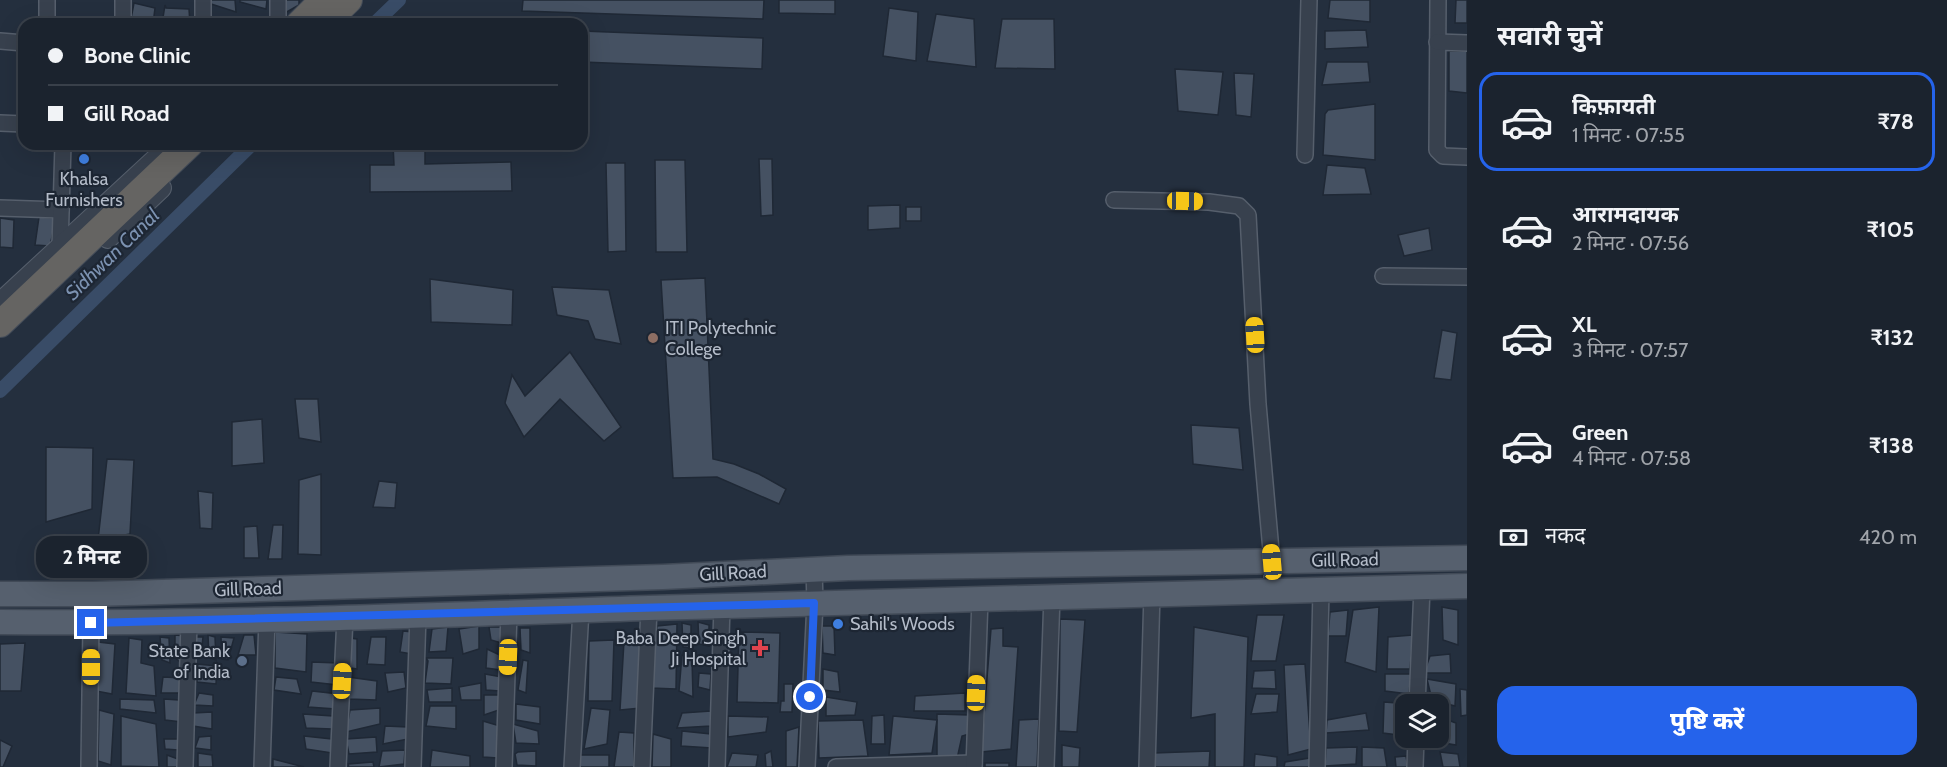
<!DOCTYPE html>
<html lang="hi">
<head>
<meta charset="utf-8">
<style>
	body { margin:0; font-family:Cabin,"Noto Sans Devanagari",sans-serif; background:#242b36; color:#f1f3f6; height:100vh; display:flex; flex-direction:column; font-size:22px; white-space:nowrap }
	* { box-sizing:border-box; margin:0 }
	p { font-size:20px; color:#a0a4aa }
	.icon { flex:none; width:33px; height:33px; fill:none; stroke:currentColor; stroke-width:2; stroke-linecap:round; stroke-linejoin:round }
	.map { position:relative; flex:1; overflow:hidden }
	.details { display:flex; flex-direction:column; background:#1b232e; width:480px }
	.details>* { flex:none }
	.top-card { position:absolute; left:18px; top:18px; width:570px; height:132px; border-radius:18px; box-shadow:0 6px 24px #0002,0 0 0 2px #39404a; display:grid; align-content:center; height:132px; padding:0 30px; background:#1b232e }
	.controls { position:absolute; left:1395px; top:694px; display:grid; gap:12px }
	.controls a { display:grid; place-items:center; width:54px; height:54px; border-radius:12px; background:#1b232e; box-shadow:0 6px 24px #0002,0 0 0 2px #39404a; font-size:30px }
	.end { position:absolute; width:27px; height:27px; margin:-14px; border:8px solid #2563eb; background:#fff; box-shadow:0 0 0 3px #fff }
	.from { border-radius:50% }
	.bubble { position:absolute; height:42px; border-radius:18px; background:#1b232e; box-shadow:0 6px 24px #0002,0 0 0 2px #39404a; font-size:20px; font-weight:800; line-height:42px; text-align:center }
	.car { position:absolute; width:18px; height:36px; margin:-18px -9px; border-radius:8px; box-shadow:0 0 4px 2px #0007; background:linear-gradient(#f5c518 24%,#345 0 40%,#f5c518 0 76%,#345 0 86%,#f5c518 0) }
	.top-card b { display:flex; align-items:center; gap:21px; height:57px; font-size:22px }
	.top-card b+b { border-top:2px solid #39404a }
	.top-card i { width:15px; height:15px; background:#f1f3f6 }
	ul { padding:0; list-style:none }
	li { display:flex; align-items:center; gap:18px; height:99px; margin:0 12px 9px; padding:0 18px; border:3px solid transparent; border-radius:18px }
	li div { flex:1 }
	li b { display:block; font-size:22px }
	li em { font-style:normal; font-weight:800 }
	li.selected { border-color:#2563eb }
	li>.icon { width:54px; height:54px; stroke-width:1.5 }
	h2 { padding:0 30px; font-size:27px; line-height:72px }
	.pay { display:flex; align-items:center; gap:15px; height:66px; padding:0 30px; font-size:22px }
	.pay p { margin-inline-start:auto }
	.primary-button { display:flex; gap:12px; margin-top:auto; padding:12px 30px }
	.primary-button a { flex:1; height:69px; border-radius:18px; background:#2563eb; color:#fff; font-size:24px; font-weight:800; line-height:69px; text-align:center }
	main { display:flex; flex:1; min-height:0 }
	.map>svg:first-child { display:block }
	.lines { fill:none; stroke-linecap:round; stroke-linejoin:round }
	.canal { stroke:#394c67; stroke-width:14 }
	.building { fill:#455162; stroke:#1f2835; stroke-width:1.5 }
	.minor-casing { stroke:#565f6c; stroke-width:18 }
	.tertiary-casing { stroke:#565f6c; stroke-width:22 }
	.primary-casing { stroke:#414a57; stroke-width:27 }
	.trunk-casing { stroke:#434c59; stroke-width:28 }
	.minor { stroke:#38414e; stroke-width:15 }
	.tertiary { stroke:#38414e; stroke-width:20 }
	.primary { stroke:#56606e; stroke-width:24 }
	.trunk { stroke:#656462; stroke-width:26 }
	.route { stroke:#2563eb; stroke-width:8 }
	.shop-dot { fill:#3f7fe0; stroke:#1d2633; stroke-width:2 }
	.education-dot { fill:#8d6e63; stroke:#1d2633; stroke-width:2 }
	.health-dot { fill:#e0444e; stroke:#1d2633; stroke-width:2 }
	.service-dot { fill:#5c6f8a; stroke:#1d2633; stroke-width:2 }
	.labels { text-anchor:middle; stroke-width:4.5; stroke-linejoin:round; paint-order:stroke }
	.poi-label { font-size:18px; fill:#b4bcc9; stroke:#1d2633; text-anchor:start }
	.street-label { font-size:18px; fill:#b4bcc9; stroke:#1d2633 }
	.water-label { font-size:20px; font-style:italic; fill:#7c92b1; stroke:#1d2633 }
</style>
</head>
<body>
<main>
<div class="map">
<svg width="1467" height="767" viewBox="0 0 1467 767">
	<rect width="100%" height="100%" fill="#242f3e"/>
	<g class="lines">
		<!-- canal -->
		<g class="canal">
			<polyline points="374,24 399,0"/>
			<polyline points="0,391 252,144"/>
		</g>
	</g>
	<!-- building -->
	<g class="building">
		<polygon points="209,0 235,0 236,12 208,3"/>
		<polygon points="240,0 267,0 266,9 240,2"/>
		<polygon points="286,0 299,0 299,5 285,13"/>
		<polygon points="523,0 764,0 763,19 522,11"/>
		<polygon points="779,0 835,0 835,14 779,13"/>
		<polygon points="1330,0 1370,0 1370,22 1328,18"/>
		<polygon points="1456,0 1467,0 1467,23 1455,23"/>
		<polygon points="134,3 155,8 153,24 130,24"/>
		<polygon points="165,5 166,8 189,9 190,24 162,24"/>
		<polygon points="889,8 918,12 916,61 883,56"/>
		<polygon points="936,14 974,19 976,67 927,61"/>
		<polygon points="1002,19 1054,19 1055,69 995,68"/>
		<polygon points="1366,30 1368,47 1325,49 1325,31"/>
		<polygon points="582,31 763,38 762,69 582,62"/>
		<polygon points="1449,51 1467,51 1467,93 1449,91"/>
		<polygon points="1327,62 1368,62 1370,82 1322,85"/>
		<polygon points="1175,69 1223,72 1218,115 1178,111"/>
		<polygon points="1234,73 1254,74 1251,117 1236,115"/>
		<polygon points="1375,104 1375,160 1323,155 1325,114 1328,110"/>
		<polygon points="393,144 425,144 425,164 511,162 512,191 370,192 370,165 394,165"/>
		<polygon points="759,159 772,159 773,215 761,216"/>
		<polygon points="655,160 685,160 687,252 656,252"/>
		<polygon points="606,163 625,163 626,251 608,252"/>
		<polygon points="1327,165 1365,168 1371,194 1323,195"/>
		<polygon points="900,205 900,228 868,230 868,206"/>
		<rect x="906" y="207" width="15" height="14"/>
		<polygon points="39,217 56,218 50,246 35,245"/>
		<polygon points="0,218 14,220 13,248 0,247"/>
		<polygon points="1429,228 1432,250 1404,256 1398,235"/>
		<polygon points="705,278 713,459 734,464 759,474 786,489 779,504 717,477 673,478 661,280"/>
		<polygon points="430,279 513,290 512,325 431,322"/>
		<polygon points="552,287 609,290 621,344 595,339 588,321 557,315"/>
		<polygon points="1442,330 1457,333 1451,380 1434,378"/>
		<polygon points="570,352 621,427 604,441 560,399 524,437 505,403 512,375 525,396"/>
		<polygon points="295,399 318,399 321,442 299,438"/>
		<polygon points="262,419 264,463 232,466 232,422"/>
		<polygon points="1191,425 1239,428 1243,470 1193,464"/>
		<polygon points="46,447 93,448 92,509 46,522"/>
		<polygon points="107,459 134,460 130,534 98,540"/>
		<polygon points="321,474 321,555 298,554 299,480"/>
		<polygon points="379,481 397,483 395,508 373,507"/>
		<polygon points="198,491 213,493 212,529 200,528"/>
		<polygon points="273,525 283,525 282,559 268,559"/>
		<polygon points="257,526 259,558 244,558 244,527"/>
		<polygon points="1379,607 1376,672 1345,662 1353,610"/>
		<polygon points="1442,607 1458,610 1458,645 1443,640"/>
		<polygon points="1348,610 1346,636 1328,636 1330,612"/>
		<polygon points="1257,615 1284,615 1276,661 1251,661"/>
		<polygon points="1060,619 1085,620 1077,732 1059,731"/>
		<polygon points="698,622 709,625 709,646 699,644"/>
		<polygon points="682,623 691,625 691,648 683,647"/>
		<polygon points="677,624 676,689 651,688 657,626"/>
		<polygon points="479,626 479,649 463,654 459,629"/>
		<polygon points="822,626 834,626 835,655 823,653"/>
		<polygon points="448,627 446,651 429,652 432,629"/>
		<polygon points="489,627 505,627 505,644 491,640"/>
		<polygon points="1194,627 1248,637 1244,767 1215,767 1215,714 1191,718"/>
		<polygon points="520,628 530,628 530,653 521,650"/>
		<polygon points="1003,628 1003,646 1018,647 1011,749 981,752 991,629"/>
		<polygon points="403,631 413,632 412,654 400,652"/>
		<polygon points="275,632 307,634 306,672 275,668"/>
		<polygon points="739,632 780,633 778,703 737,702"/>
		<polygon points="175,635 186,636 184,665 175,658"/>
		<polygon points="208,635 215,637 216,660 209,657"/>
		<polygon points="244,635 254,635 256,655 238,655"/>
		<polygon points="1413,635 1410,669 1387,669 1388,637"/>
		<polygon points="160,637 169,638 170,663 162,660"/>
		<polygon points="196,637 203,637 201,656 192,654"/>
		<polygon points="221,637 234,638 228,660 222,659"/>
		<polygon points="371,637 386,637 385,665 367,664"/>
		<polygon points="129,638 142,640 141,663 154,666 156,696 126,693"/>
		<polygon points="350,638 357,639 357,669 351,668"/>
		<polygon points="640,638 641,708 620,710 624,641"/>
		<polygon points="614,640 612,701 588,701 589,641"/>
		<polygon points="98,642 115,644 112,694 96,691"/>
		<polygon points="25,643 21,691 0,691 0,644"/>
		<polygon points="487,649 502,656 501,670 486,668"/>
		<polygon points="1450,654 1451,673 1424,673 1430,656"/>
		<polygon points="682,655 692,659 693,697 679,691"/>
		<polygon points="426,658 453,658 451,684 425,683 428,661"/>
		<polygon points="523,660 528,661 526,693 518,690"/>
		<polygon points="312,662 338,663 338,685 311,682"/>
		<polygon points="197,664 217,666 216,684 197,682"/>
		<polygon points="1305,664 1311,749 1288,755 1284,665"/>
		<polygon points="823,669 838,672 840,692 823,690"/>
		<polygon points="1275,670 1276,689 1252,688 1254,671"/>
		<polygon points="404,672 406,688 388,692 385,673"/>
		<polygon points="699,673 711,674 710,690 698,687"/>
		<polygon points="485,674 502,677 500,691 486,690"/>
		<polygon points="1385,674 1411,674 1409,694 1385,691"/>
		<polygon points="163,677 183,678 183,693 161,693"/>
		<polygon points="276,677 297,679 301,694 274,690"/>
		<polygon points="348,677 377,681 376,700 349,699"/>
		<polygon points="1427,679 1456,684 1455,706 1432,700"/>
		<polygon points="481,683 481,700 461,700 459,687"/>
		<polygon points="784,684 793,684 792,712 780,712 781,701 784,701"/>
		<polygon points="452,688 452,702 429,702 427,690"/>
		<polygon points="1460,689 1467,690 1467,715 1461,716"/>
		<polygon points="312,691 339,694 336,709 308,707"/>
		<polygon points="199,693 213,695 213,706 194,705"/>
		<polygon points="965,693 965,711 914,711 915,696"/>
		<polygon points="1256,694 1279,694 1277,712 1251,714"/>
		<polygon points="484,695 501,695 502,709 484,715"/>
		<polygon points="826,697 857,702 855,715 826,716"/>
		<polygon points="120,699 154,700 156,713 120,709"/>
		<polygon points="164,699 179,700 182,722 165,720"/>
		<polygon points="1384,702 1411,704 1406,705 1406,736 1383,733"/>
		<polygon points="516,704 540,707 540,724 516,720"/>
		<polygon points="430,706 456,706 456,729 426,726"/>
		<polygon points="380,708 380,724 346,732 350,710"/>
		<polygon points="591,708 610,710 607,744 584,749"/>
		<polygon points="99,710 114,714 111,765 98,761"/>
		<polygon points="711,711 711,726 677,728 682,713"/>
		<polygon points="212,712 212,729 193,726 193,713"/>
		<polygon points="1366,713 1369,730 1326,733 1327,720"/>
		<polygon points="303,714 333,716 332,729 306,728"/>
		<polygon points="937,714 969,715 969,734 962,736 957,759 937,756"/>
		<polygon points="884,715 885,744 871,744 872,716"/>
		<polygon points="121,716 156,724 159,767 121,766"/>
		<polygon points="728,716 768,717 766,732 728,737"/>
		<polygon points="893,716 937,720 932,753 889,755"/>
		<polygon points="1039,719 1037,767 1016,767 1019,720"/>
		<polygon points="1445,719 1456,723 1456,745 1444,743"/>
		<polygon points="863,720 868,756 819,758 818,721"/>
		<polygon points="483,721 500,726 498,758 483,757"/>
		<polygon points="513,724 538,731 539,744 516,743"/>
		<polygon points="385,726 408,727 408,739 383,744"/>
		<polygon points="799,727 797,767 786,767 786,731"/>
		<polygon points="682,731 711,734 712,748 681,746"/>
		<polygon points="619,732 634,733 634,767 614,767"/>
		<polygon points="653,734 671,739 671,767 652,767"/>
		<polygon points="211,736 211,750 195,748 199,737"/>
		<polygon points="304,736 332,739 332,753 306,749"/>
		<polygon points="376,737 377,752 349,754 346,739"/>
		<polygon points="164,739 179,739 178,750 165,749"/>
		<polygon points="0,740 12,746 3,767 0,767"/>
		<polygon points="1062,745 1080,748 1079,767 1062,767"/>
		<polygon points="1357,747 1356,764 1325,766 1326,748"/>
		<polygon points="1362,747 1384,748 1387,767 1362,767"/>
		<polygon points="405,750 404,764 379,767 382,751"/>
		<polygon points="432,750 470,756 470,767 430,767"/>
		<polygon points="536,751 536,766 517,765 515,754 518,752"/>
		<polygon points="771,751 773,767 766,767 765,754"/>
		<polygon points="1210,751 1209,767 1154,767 1154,753"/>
		<polygon points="1440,752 1458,754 1460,767 1443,767"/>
		<polygon points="198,753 212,755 213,767 198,767"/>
		<polygon points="732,753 758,755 756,767 727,767"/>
		<polygon points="1255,754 1277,757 1277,767 1254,767"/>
		<polygon points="167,755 178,759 178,767 167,767"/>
		<polygon points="580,755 609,755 609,767 578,767"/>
		<polygon points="1406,756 1408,767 1396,767 1395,757"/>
		<polygon points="1310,758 1309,767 1284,767 1285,762"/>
		<polygon points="273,759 304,767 273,767"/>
		<polygon points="373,762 374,767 349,767 348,764"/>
		<rect x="985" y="763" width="24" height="4"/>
	</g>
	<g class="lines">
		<defs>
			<g id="minor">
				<polyline points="1438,0 1437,150 1443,156 1467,157"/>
				<polyline points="47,24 47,0"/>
				<polyline points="123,24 123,0"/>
				<polyline points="203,24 203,0"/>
				<polyline points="278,24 278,0"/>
				<polyline points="0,41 24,43"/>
				<polyline points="1437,42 1467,43"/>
				<polyline points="0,123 24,124"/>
				<polyline points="1305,155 1309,0"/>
				<polyline points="1114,200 1209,202 1239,206 1248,215 1258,404 1272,562 1272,591"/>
				<polyline points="0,208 61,210"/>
				<polyline points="60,247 63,144"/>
				<polyline points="1383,276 1467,277"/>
				<polyline points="1417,705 1422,588"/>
				<polyline points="89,767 91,623"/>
				<polyline points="185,767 189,621"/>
				<polyline points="262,767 267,619"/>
				<polyline points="338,767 345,617"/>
				<polyline points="413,767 418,615"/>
				<polyline points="504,767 509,612"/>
				<polyline points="572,767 581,610"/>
				<polyline points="642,767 649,608"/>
				<polyline points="717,767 722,606"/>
				<polyline points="807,767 815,603 814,569"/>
				<polyline points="836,767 974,763"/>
				<polyline points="974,767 980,599"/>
				<polyline points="1046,767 1052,596"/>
				<polyline points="1147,767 1152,593"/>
				<polyline points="1317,767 1321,590"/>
				<polyline points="1415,767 1416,738"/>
			</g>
			<g id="tertiary">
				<polyline points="108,238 161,188"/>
				<polyline points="0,303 172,144"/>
			</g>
			<g id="primary">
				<polyline points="0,594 93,594 663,577 848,568 1467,558"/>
				<path d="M0,622C216,624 433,615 649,608C921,599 1194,594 1467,586"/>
			</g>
			<g id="trunk">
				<polyline points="299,24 323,0"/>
				<polyline points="324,24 349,0"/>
				<polyline points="0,324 190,144"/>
			</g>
		</defs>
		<!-- minor casing -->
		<use href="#minor" class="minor-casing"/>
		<!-- tertiary casing -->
		<use href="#tertiary" class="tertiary-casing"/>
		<!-- primary casing -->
		<use href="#primary" class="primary-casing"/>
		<!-- trunk casing -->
		<use href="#trunk" class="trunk-casing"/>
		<!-- minor -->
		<use href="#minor" class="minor"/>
		<!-- tertiary -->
		<use href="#tertiary" class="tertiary"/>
		<!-- primary -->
		<use href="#primary" class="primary"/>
		<!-- trunk -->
		<use href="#trunk" class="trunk"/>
	</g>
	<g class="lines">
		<!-- route -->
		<polyline class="route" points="91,623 814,603 810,697"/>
	</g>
	<!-- markers -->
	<g class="shop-dot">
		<circle cx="84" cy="159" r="6"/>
		<circle cx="838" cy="624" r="6"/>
	</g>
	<circle class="education-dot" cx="653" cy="338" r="6"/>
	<path class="health-dot" d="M757 639h6v6h6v6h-6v6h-6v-6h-6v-6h6z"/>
	<circle class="service-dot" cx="242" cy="661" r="6"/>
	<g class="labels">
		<!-- poi labels -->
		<g class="poi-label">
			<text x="84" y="185" text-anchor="middle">Khalsa<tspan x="84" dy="21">Furnishers</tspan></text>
			<text x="665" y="334">ITI Polytechnic<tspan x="665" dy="21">College</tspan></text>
			<text x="850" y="630">Sahil's Woods</text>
			<text x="746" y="644" text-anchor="end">Baba Deep Singh<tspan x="746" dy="21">Ji Hospital</tspan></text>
			<text x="230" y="657" text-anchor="end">State Bank<tspan x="230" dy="21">of India</tspan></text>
		</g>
		<!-- street labels -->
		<g class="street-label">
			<text transform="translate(1345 560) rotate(-1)" y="6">Gill Road</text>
			<text transform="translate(733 573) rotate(-3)" y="6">Gill Road</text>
			<text transform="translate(248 589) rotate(-2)" y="6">Gill Road</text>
		</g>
		<!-- water labels -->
		<g class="water-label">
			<text transform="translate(112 254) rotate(-44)" y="7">Sidhwan Canal</text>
		</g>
	</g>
</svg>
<div class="controls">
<a><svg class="icon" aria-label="layers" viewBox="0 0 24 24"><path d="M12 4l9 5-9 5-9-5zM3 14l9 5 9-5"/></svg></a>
</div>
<i class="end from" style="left:810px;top:697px"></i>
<i class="end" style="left:91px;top:623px"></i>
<div class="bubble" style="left:36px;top:536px;width:111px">2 मिनट</div>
<i class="car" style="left:1185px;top:201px;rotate:91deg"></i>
<i class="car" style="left:1255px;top:335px;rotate:357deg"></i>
<i class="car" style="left:1272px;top:562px;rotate:355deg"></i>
<i class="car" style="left:508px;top:657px;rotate:182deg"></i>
<i class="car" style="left:91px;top:667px;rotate:0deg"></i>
<i class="car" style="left:342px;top:681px;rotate:3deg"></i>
<i class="car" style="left:976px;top:693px;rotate:2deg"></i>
<div class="top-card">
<b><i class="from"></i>Bone Clinic</b>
<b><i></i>Gill Road</b>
</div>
</div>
<section class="details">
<h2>सवारी चुनें</h2>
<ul>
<li class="selected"><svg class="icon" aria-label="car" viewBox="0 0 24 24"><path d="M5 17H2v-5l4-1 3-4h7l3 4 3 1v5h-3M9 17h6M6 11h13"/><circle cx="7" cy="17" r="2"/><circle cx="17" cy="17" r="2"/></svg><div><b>किफ़ायती</b><p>1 मिनट · 07:55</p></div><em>₹78</em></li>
<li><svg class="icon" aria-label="car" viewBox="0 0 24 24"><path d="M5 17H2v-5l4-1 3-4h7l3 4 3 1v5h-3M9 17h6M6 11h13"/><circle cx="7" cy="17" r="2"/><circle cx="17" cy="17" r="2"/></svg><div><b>आरामदायक</b><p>2 मिनट · 07:56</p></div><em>₹105</em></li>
<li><svg class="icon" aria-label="car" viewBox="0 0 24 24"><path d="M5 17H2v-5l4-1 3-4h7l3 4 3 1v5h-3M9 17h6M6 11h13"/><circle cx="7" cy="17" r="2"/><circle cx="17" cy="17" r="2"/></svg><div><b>XL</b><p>3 मिनट · 07:57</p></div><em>₹132</em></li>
<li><svg class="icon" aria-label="car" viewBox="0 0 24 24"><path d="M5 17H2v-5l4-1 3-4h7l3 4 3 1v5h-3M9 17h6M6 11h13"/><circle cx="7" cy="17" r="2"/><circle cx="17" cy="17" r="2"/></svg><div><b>Green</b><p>4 मिनट · 07:58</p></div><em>₹138</em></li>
</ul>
<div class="pay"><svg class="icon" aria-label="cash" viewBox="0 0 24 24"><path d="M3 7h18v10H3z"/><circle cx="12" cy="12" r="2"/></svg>नकद<p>420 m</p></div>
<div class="primary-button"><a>पुष्टि करें</a></div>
</section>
</main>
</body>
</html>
